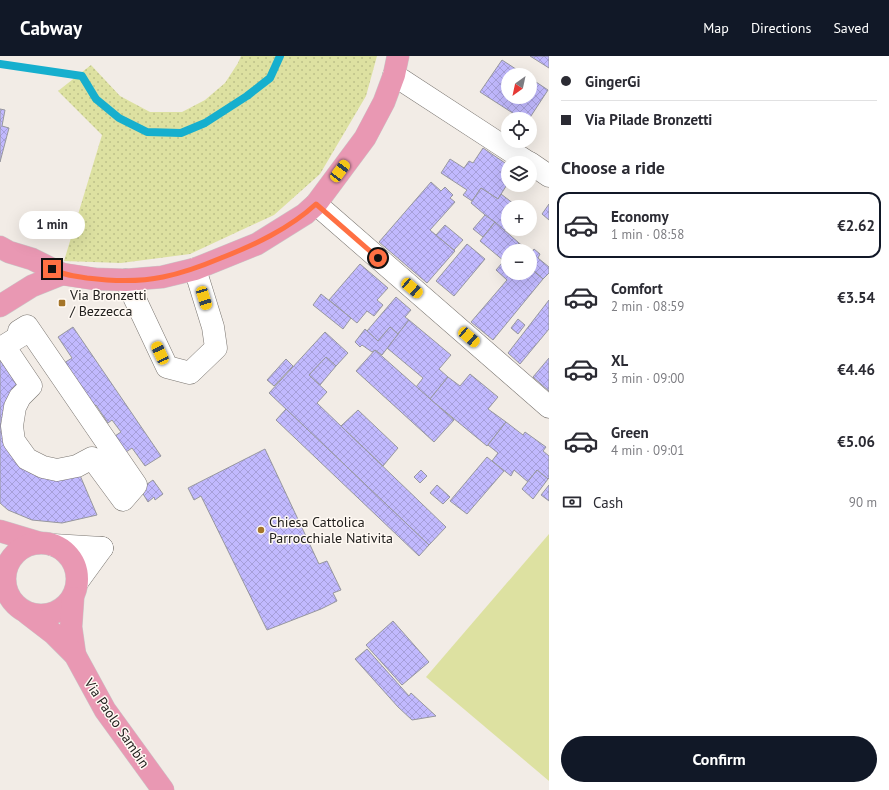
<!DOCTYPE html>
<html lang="en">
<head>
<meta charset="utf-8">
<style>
	body { margin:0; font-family:"PT Sans",sans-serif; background:#f2f2f3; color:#2b2b33; height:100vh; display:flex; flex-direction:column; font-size:15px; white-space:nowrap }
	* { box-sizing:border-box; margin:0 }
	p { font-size:13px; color:#7c7c81 }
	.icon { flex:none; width:22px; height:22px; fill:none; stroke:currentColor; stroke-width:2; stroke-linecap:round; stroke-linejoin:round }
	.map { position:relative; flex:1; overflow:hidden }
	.details { display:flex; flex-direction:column; background:#fff; width:340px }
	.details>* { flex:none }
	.hud { display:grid; align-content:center; height:88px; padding:0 12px; background:#fff }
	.needle { width:26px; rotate:213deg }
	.fabs { position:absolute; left:501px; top:12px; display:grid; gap:8px }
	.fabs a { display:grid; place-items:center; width:36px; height:36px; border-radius:50%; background:#fff; box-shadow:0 4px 16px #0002; font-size:20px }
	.end { position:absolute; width:18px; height:18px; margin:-9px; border:5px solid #ff7043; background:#111; box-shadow:0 0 0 2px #111 }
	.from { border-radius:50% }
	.bubble { position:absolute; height:28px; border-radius:14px; background:#fff; box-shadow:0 4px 16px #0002; font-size:13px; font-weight:700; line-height:28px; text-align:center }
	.car { position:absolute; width:12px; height:24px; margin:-12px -6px; border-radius:5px; box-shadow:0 0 3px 1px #0007; background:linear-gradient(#f5c518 24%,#345 0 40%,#f5c518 0 76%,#345 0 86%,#f5c518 0) }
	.hud b { display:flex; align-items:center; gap:14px; height:38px; font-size:15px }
	.hud b+b { border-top:1px solid #e1e1e2 }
	.hud i { width:10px; height:10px; background:#2b2b33 }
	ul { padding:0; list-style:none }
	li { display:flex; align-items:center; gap:12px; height:66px; margin:0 8px 6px; padding:0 4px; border:2px solid transparent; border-radius:12px }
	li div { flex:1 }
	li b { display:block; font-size:15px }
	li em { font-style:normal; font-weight:700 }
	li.current { border-color:#111827 }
	li>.icon { width:36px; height:36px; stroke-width:1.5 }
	h2 { padding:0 12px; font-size:18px; line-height:48px }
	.pay { display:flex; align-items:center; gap:10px; height:44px; padding:0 12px; font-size:15px }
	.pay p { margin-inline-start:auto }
	.primary-button { display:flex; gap:8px; margin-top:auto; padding:8px 12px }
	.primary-button a { flex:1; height:46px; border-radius:24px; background:#111827; color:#fff; font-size:16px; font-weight:700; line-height:46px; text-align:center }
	header { display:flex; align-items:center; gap:24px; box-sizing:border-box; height:56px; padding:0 20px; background:#111827; color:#fff }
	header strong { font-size:19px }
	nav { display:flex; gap:22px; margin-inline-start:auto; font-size:14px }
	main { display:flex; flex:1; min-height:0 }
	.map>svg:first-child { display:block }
	.grass { fill:url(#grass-dots) }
	.park { fill:#dde1a1 }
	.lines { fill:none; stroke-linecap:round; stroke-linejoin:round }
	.stream { stroke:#16afce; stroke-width:8 }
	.building { fill:url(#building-cross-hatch); stroke:#97979e }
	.minor-casing { stroke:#7b7671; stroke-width:23 }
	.major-casing { stroke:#cac9c9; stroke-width:23 }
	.minor { stroke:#fff; stroke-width:22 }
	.major { stroke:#e998b3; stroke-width:22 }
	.route { stroke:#ff7043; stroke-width:5 }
	.poi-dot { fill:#a57529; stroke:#fff9f3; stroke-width:1.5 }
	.labels { text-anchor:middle; stroke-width:3; stroke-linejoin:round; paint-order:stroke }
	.poi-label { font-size:14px; fill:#22201e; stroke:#fff9f3; text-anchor:start }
	.street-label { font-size:14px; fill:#22201e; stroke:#fff9f3 }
</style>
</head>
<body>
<header>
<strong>Cabway</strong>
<nav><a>Map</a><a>Directions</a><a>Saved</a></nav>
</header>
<main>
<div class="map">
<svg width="549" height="734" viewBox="0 0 549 734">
	<defs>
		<pattern id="grass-dots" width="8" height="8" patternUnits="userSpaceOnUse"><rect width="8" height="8" fill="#dde1a1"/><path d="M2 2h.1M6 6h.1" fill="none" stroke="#bdc18a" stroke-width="1.8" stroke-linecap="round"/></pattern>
		<pattern id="building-cross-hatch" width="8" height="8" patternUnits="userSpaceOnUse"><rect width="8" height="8" fill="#c1b9fe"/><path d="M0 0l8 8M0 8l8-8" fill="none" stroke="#a69fd9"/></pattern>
	</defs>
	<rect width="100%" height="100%" fill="#f2ece6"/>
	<!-- grass -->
	<polygon class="grass" points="241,0 377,0 366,40 320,118 274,159 190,198 121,207 64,205 102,79 58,35 91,9 120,40 150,56 182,56 205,44 225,27 238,7"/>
	<!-- park -->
	<polygon class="park" points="549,478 549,725 426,621"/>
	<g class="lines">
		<!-- stream -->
		<polyline class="stream" points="0,8 82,20 96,43 119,62 147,76 181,77 205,67 247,40 270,22 280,0"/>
	</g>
	<!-- building -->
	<g class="building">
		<polygon points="530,0 549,0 549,12"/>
		<polygon points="502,4 525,19 508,19 508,41 530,41 530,22 548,34 529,63 522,63 480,36"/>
		<polygon points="0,53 5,54 2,70 9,72 0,106"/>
		<polygon points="483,92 508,109 508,127 498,143 481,132 472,145 463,139 467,134 441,117 450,103 464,112 469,105 473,107"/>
		<polygon points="431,126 441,135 445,131 453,139 450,142 455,146 430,174 455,195 427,227 379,186"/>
		<polygon points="481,132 498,143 501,138 518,151 508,151 508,170 504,175 471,147"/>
		<polygon points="549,148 549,164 542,158"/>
		<polygon points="485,159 495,166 483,181 473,173"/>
		<polygon points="495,166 519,187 513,195 508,195 508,200 504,205 480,185"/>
		<polygon points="445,169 463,184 454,194 436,179"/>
		<polygon points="519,187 529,195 513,195"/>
		<polygon points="467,188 485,203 454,240 436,225"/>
		<polygon points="534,193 540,198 538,202 549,211 549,217 543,223 530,212 530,196 531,197"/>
		<polygon points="508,200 508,217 530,217 530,212 543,223 493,284 471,266 507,224 496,214"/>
		<polygon points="360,208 388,232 377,244 383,249 374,260 367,255 357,267 329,244"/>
		<polygon points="321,238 351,262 343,273 313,249"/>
		<polygon points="396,241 411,254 405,261 409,264 398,278 390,271 378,285 367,275"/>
		<polygon points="549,244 549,273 520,308 508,297"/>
		<polygon points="518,263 525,269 518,278 511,272"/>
		<polygon points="409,264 451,299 439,313 448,321 430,343 416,331 423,322 387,292"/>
		<polygon points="73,271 161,400 145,410 132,392 126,396 115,380 121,376 112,364 108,367 96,349 89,353 64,307 72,302 58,281"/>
		<polygon points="390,271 398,278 382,299 375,294 372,296 362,289 360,291 355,286 365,273 378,285"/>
		<polygon points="325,276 348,297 336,310 326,301 309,319 327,336 317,347 446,471 429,489 269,337"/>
		<polygon points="0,293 31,330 19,341 26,403 76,410 97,459 62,467 32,464 8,454 0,447"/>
		<polygon points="375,294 454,364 434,386 356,315"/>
		<polygon points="326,301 336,310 320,329 309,319"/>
		<polygon points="549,302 549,335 533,321"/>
		<polygon points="286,303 293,310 274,330 267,324"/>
		<polygon points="470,318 498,341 488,353 506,366 487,390 430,343 448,321 460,330"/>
		<polygon points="286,353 429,489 419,500 276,364"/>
		<polygon points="358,354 398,392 383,410 341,370"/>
		<polygon points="506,366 523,379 525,376 546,391 543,395 549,400 549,422 548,423 537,414 528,426 514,414 511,420 492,405 498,397 488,389"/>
		<polygon points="265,393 319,508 327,505 341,534 333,537 337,545 321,553 267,574 201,440 194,444 188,432"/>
		<polygon points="487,401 504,415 467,458 450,445"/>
		<polygon points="421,414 427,420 420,427 414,421"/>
		<polygon points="537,414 548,423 533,443 522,433"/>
		<polygon points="153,424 163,438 155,444 154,441 148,446 140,433"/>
		<polygon points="437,429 450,441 443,448 430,437"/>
		<polygon points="549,429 549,445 541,439"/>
		<polygon points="393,565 429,606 402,629 366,589"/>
		<polygon points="367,593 409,640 411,637 436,660 412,664 398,651 355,603"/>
	</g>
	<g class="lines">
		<defs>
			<g id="minor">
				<polyline points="394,19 529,107"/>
				<polyline points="530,107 549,120"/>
				<polyline points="316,148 549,351"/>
				<polyline points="126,224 167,311 190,317 216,292 213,271 195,213"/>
				<polygon points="27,270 136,429 123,444 92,402 77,410 57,414 43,411 27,403 14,385 12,370 15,351 20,341 31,330 4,290 22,279 19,275"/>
				<polyline points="53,489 102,492"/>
				<polyline points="78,525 102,492"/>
			</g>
			<g id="major">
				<polyline points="0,191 9,196 32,203 62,218 95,223 126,224 162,221 195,213 257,188 305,158 316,148 365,82 384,46 394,19 398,0"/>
				<polyline points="0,250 32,230 62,218"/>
				<polyline points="0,475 40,487"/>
				<circle cx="41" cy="523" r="36"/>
				<polyline points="73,542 71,571 75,599"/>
				<polyline points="28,558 54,578 75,599 105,654 163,734"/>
			</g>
		</defs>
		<!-- minor casing -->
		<use href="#minor" class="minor-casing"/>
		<!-- major casing -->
		<use href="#major" class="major-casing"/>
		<!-- minor -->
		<use href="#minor" class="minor"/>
		<!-- major -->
		<use href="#major" class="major"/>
	</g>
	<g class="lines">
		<!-- route -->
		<path class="route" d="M52,213C63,219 74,220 87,222C111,225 139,226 163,221C183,217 202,210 221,202C254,189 289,173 316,148L378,202"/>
	</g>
	<!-- markers -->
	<g class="poi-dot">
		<rect x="58" y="243" width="8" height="8" rx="2"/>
		<circle cx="261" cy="474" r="4"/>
	</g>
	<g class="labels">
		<!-- poi labels -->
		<g class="poi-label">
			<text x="70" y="244">Via Bronzetti<tspan x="70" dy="16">/ Bezzecca</tspan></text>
			<text x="269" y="471">Chiesa Cattolica<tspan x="269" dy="16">Parrocchiale Nativita</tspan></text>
		</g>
		<!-- street labels -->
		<g class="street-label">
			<text transform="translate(117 667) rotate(56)" y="5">Via Paolo Sambin</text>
		</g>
	</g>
</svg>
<div class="fabs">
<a><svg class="needle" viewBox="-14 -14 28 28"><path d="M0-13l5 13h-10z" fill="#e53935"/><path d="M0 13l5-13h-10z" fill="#7c7c81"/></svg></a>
<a><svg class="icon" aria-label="locate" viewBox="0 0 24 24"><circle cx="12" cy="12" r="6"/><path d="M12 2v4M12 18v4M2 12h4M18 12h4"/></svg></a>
<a><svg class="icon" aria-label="layers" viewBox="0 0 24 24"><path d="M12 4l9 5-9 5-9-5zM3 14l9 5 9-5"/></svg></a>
<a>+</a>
<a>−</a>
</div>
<i class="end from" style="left:378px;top:202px"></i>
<i class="end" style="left:52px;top:213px"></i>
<div class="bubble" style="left:19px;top:155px;width:66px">1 min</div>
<i class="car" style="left:340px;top:115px;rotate:37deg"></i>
<i class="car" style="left:412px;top:232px;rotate:131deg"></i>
<i class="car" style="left:204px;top:242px;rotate:163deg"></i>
<i class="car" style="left:469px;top:281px;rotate:131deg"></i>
<i class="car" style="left:160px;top:297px;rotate:335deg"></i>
</div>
<section class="details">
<div class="hud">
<b><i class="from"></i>GingerGi</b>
<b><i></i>Via Pilade Bronzetti</b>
</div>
<h2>Choose a ride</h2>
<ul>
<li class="current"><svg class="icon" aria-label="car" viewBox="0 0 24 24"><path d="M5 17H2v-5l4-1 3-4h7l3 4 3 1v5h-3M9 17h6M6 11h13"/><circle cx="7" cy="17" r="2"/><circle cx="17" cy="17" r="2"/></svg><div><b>Economy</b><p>1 min · 08:58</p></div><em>€2.62</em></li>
<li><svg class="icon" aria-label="car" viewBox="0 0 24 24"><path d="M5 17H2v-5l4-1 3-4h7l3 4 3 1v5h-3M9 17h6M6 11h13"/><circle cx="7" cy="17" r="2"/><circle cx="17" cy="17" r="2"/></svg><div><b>Comfort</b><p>2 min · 08:59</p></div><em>€3.54</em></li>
<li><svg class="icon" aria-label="car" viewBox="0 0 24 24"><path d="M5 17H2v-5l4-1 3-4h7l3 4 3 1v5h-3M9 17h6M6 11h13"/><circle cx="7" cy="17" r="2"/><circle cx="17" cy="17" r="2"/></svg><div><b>XL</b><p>3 min · 09:00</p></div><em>€4.46</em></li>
<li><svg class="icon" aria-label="car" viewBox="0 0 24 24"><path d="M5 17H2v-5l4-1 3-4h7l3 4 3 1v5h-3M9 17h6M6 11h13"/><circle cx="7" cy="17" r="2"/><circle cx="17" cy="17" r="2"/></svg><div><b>Green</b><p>4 min · 09:01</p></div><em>€5.06</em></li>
</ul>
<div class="pay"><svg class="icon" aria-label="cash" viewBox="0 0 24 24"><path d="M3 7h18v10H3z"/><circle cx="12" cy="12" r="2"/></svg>Cash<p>90 m</p></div>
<div class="primary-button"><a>Confirm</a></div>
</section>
</main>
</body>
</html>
